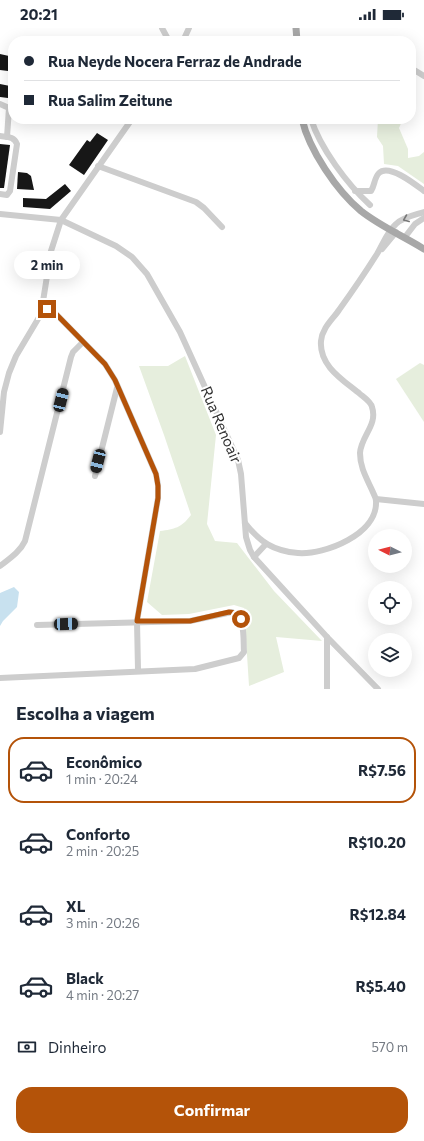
<!DOCTYPE html>
<html lang="pt">
<head>
<meta charset="utf-8">
<style>
	body { margin:0; font-family:Commissioner,sans-serif; background:#f2f2f3; color:#1f2937; height:100vh; display:flex; flex-direction:column; font-size:15px; white-space:nowrap }
	* { box-sizing:border-box; margin:0 }
	p { font-size:13px; color:#747a83 }
	.icon { flex:none; width:22px; height:22px; fill:none; stroke:currentColor; stroke-width:2; stroke-linecap:round; stroke-linejoin:round }
	.map { position:relative; height:661px; overflow:hidden }
	.drawer { display:flex; flex-direction:column; background:#fff; flex:1 }
	.drawer>* { flex:none }
	.guide { position:absolute; left:8px; top:8px; width:408px; height:88px; border-radius:16px; box-shadow:0 4px 16px #0002; display:grid; align-content:center; height:88px; padding:0 16px; background:#fff }
	.needle { width:26px; rotate:276deg }
	.buttons { position:absolute; left:368px; top:501px; display:grid; gap:8px }
	.buttons a { display:grid; place-items:center; width:44px; height:44px; border-radius:50%; background:#fff; box-shadow:0 4px 16px #0002; font-size:20px }
	.end { position:absolute; width:18px; height:18px; margin:-9px; border:5px solid #b45309; background:#fff; box-shadow:0 0 0 2px #fff }
	.from { border-radius:50% }
	.bubble { position:absolute; height:28px; border-radius:14px; background:#fff; box-shadow:0 4px 16px #0002; font-size:13px; font-weight:700; line-height:28px; text-align:center }
	.car { position:absolute; width:12px; height:24px; margin:-12px -6px; border-radius:5px; box-shadow:0 0 3px 1px #0007; background:linear-gradient(#222 24%,#8ab4d8 0 40%,#222 0 76%,#8ab4d8 0 86%,#222 0) }
	.guide b { display:flex; align-items:center; gap:14px; height:38px; font-size:15px }
	.guide b+b { border-top:1px solid #e0e1e3 }
	.guide i { width:10px; height:10px; background:#1f2937 }
	ul { padding:0; list-style:none }
	li { display:flex; align-items:center; gap:12px; height:66px; margin:0 8px 6px; padding:0 8px; border:2px solid transparent; border-radius:16px }
	li div { flex:1 }
	li b { display:block; font-size:15px }
	li em { font-style:normal; font-weight:700 }
	li.selected { border-color:#b45309 }
	li>.icon { width:36px; height:36px; stroke-width:1.5 }
	h2 { padding:0 16px; font-size:18px; line-height:48px }
	.pay { display:flex; align-items:center; gap:10px; height:44px; padding:0 16px; font-size:15px }
	.pay p { margin-inline-start:auto }
	.button { display:flex; gap:8px; margin-top:auto; padding:8px 16px }
	.button a { flex:1; height:46px; border-radius:16px; background:#b45309; color:#fff; font-size:16px; font-weight:700; line-height:46px; text-align:center }
	.status { display:flex; justify-content:space-between; align-items:center; height:28px; padding:0 20px; background:#fff; direction:ltr }
	.status svg { height:11px; fill:currentColor }
	.map>svg:first-child { display:block }
	.green { fill:#e6eedd }
	.water { fill:#c8e1ef }
	.building { fill:#171717 }
	.lines { fill:none; stroke-linecap:round; stroke-linejoin:round }
	.minor { stroke:#cdcdcd; stroke-width:6 }
	.major { stroke:#a8a8a8; stroke-width:7 }
	.oneway { stroke:#777 }
	.route { stroke:#b45309; stroke-width:5 }
	.labels { text-anchor:middle; stroke-width:4; stroke-linejoin:round; paint-order:stroke }
	.street-label { font-size:15px; fill:#303030; stroke:#fff }
</style>
</head>
<body>
<div class="status"><b>20:21</b><svg viewBox="0 0 49 12"><path d="M0 12V9h3v3zM5 12V6h3v6zM10 12V3h3v9zM15 12V0h3v12zM26 1h20v11H26zM47 4h2v5h-2z"/></svg></div>
<div class="map">
<svg width="424" height="661" viewBox="0 0 424 661">
	<rect width="100%" height="100%" fill="#fff"/>
	<!-- green -->
	<g class="green">
		<polygon points="378,91 403,91 399,100 408,121 408,130 419,128 424,124 424,156 398,138 384,136 383,118 377,109"/>
		<path d="M185,328L216,407L207,496L215,513L237,515L274,563L322,613L276,609L284,644L249,658L244,580L234,577L189,586L162,587L147,574L160,503C175,501 181,500 191,487L164,407L139,338H168Z"/>
		<polygon points="420,335 424,337 424,394 396,351"/>
	</g>
	<!-- water -->
	<polygon class="water" points="14,559 19,564 17,579 3,593 0,598 0,565"/>
	<!-- building -->
	<g class="building">
		<polygon points="0,26 9,28 8,43 0,42"/>
		<polygon points="0,56 10,58 8,70 0,69"/>
		<polygon points="97,105 108,112 84,147 69,137 87,112 90,114"/>
		<polygon points="0,116 10,117 4,160 0,160"/>
		<polygon points="18,144 27,145 31,148 34,162 17,161"/>
		<polygon points="65,156 71,163 50,181 23,179 23,170 46,171"/>
	</g>
	<g class="lines">
		<!-- minor -->
		<g class="minor">
			<polyline points="162,0 169,13"/>
			<polyline points="183,13 189,0"/>
			<polyline points="411,40 424,48"/>
			<polyline points="0,76 9,80 7,109"/>
			<path d="M311,91C320,120 348,157 370,177"/>
			<path d="M0,108C7,109 14,108 17,116L10,163L7,167L0,166"/>
			<polyline points="98,138 196,174 204,180 222,199"/>
			<path d="M355,163H371C375,157 374,150 379,145C389,135 416,157 424,163"/>
			<polyline points="0,186 61,192 116,218 132,229 147,246 180,304 238,432 241,446 246,509 250,522 254,529 327,609 378,661"/>
			<polyline points="405,209 415,196 424,190"/>
			<polyline points="382,221 396,204"/>
			<polyline points="43,280 51,283 57,287 105,336 115,352 156,446 158,457 158,470 137,593 138,642"/>
			<polyline points="0,404 4,364 9,345 16,328 41,286 51,223 61,192 132,91"/>
			<polyline points="95,448 117,360"/>
			<polyline points="376,471 424,476"/>
			<path d="M245,495C260,514 273,523 298,525C325,527 378,506 376,473C376,469 373,465 372,462C366,449 360,439 360,425C361,408 378,397 372,379C371,374 365,370 360,366C343,352 319,338 321,313C322,300 333,291 339,282C352,264 365,245 377,226C383,216 387,204 396,196C403,189 415,187 424,184"/>
			<polyline points="254,529 266,516"/>
			<path d="M0,538C9,531 20,524 25,513L71,329L73,324L83,314"/>
			<path d="M0,650L195,641L239,630L244,624C243,611 246,590 232,584L190,593L37,597"/>
			<polyline points="327,661 327,609"/>
		</g>
		<!-- major -->
		<g class="major">
			<polyline points="296,0 297,13"/>
			<path d="M302,91C309,122 337,163 361,183C380,198 403,208 424,221"/>
		</g>
	</g>
	<!-- one-way arrows -->
	<defs><path id="oneway-chevron" d="M-2-3.5L2.5 0L-2 3.5" fill="none" stroke-width="1.6" stroke-linecap="round" stroke-linejoin="round"/></defs>
	<use class="oneway" href="#oneway-chevron" transform="translate(406 191) rotate(158)"/>
	<g class="lines">
		<!-- route -->
		<polyline class="route" points="47,281 57,287 105,336 115,352 156,446 158,458 158,470 137,593 190,593 229,584 235,585 241,591"/>
	</g>
	<g class="labels">
		<!-- street labels -->
		<g class="street-label">
			<text transform="translate(221 397) rotate(67)" y="5">Rua Renoair</text>
		</g>
	</g>
</svg>
<div class="buttons">
<a><svg class="needle" viewBox="-14 -14 28 28"><path d="M0-13l5 13h-10z" fill="#e53935"/><path d="M0 13l5-13h-10z" fill="#747a83"/></svg></a>
<a><svg class="icon" aria-label="locate" viewBox="0 0 24 24"><circle cx="12" cy="12" r="6"/><path d="M12 2v4M12 18v4M2 12h4M18 12h4"/></svg></a>
<a><svg class="icon" aria-label="layers" viewBox="0 0 24 24"><path d="M12 4l9 5-9 5-9-5zM3 14l9 5 9-5"/></svg></a>
</div>
<i class="end from" style="left:241px;top:591px"></i>
<i class="end" style="left:47px;top:281px"></i>
<div class="bubble" style="left:14px;top:223px;width:66px">2 min</div>
<i class="car" style="left:61px;top:372px;rotate:14deg"></i>
<i class="car" style="left:98px;top:433px;rotate:194deg"></i>
<i class="car" style="left:66px;top:596px;rotate:88deg"></i>
<div class="guide">
<b><i class="from"></i>Rua Neyde Nocera Ferraz de Andrade</b>
<b><i></i>Rua Salim Zeitune</b>
</div>
</div>
<section class="drawer">
<h2>Escolha a viagem</h2>
<ul>
<li class="selected"><svg class="icon" aria-label="car" viewBox="0 0 24 24"><path d="M5 17H2v-5l4-1 3-4h7l3 4 3 1v5h-3M9 17h6M6 11h13"/><circle cx="7" cy="17" r="2"/><circle cx="17" cy="17" r="2"/></svg><div><b>Econômico</b><p>1 min · 20:24</p></div><em>R$7.56</em></li>
<li><svg class="icon" aria-label="car" viewBox="0 0 24 24"><path d="M5 17H2v-5l4-1 3-4h7l3 4 3 1v5h-3M9 17h6M6 11h13"/><circle cx="7" cy="17" r="2"/><circle cx="17" cy="17" r="2"/></svg><div><b>Conforto</b><p>2 min · 20:25</p></div><em>R$10.20</em></li>
<li><svg class="icon" aria-label="car" viewBox="0 0 24 24"><path d="M5 17H2v-5l4-1 3-4h7l3 4 3 1v5h-3M9 17h6M6 11h13"/><circle cx="7" cy="17" r="2"/><circle cx="17" cy="17" r="2"/></svg><div><b>XL</b><p>3 min · 20:26</p></div><em>R$12.84</em></li>
<li><svg class="icon" aria-label="car" viewBox="0 0 24 24"><path d="M5 17H2v-5l4-1 3-4h7l3 4 3 1v5h-3M9 17h6M6 11h13"/><circle cx="7" cy="17" r="2"/><circle cx="17" cy="17" r="2"/></svg><div><b>Black</b><p>4 min · 20:27</p></div><em>R$5.40</em></li>
</ul>
<div class="pay"><svg class="icon" aria-label="cash" viewBox="0 0 24 24"><path d="M3 7h18v10H3z"/><circle cx="12" cy="12" r="2"/></svg>Dinheiro<p>570 m</p></div>
<div class="button"><a>Confirmar</a></div>
</section>
</body>
</html>
